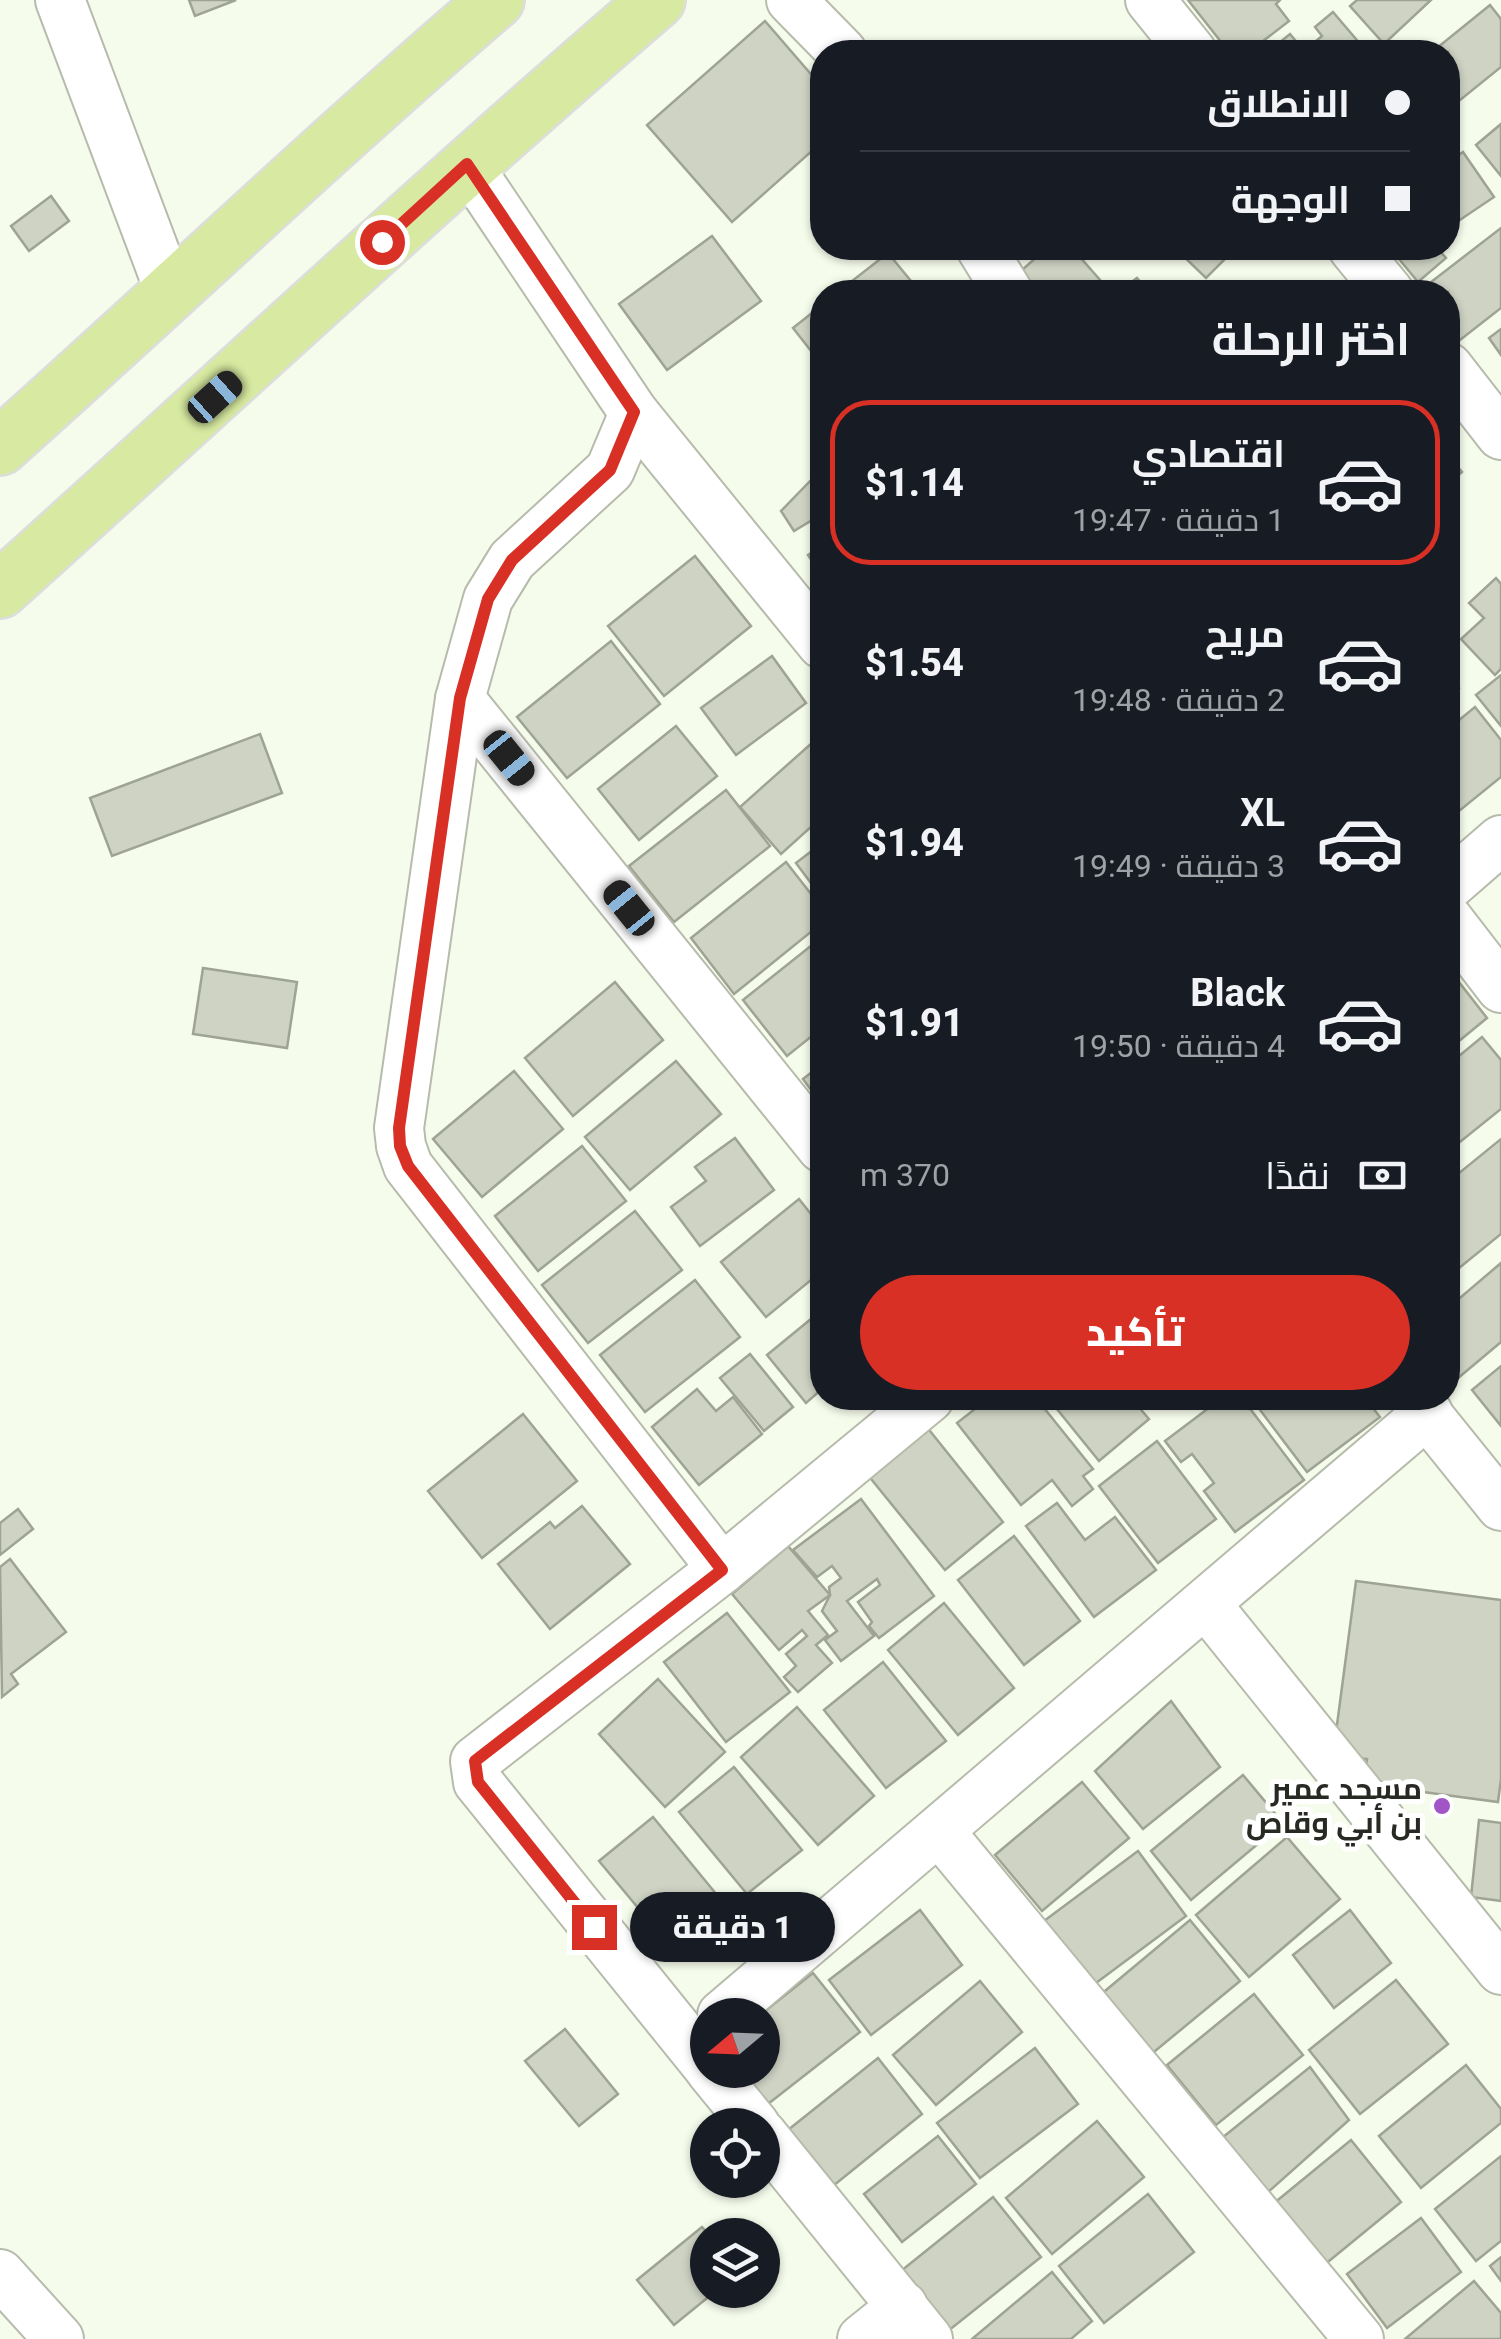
<!DOCTYPE html>
<html lang="ar">
<head>
<meta charset="utf-8">
<style>
	body { margin:0; font-family:Roboto,Cairo,sans-serif; background:#242831; color:#f1f3f6; direction:rtl; height:100vh; display:flex; flex-direction:column; font-size:38px; white-space:nowrap }
	* { box-sizing:border-box; margin:0 }
	p { font-size:32px; color:#9ea1a6 }
	.icon { flex:none; width:55px; height:55px; fill:none; stroke:currentColor; stroke-width:2; stroke-linecap:round; stroke-linejoin:round }
	.map { position:relative; flex:1; overflow:hidden; direction:ltr }
	.sheet { position:absolute; left:810px; top:280px; width:650px; height:1130px; display:flex; flex-direction:column; background:#171b24; border-radius:40px; box-shadow:0 2px 8px #0004; direction:rtl }
	.sheet>* { flex:none }
	.banner { position:absolute; left:810px; top:40px; width:650px; height:220px; border-radius:40px; box-shadow:0 2px 8px #0004; direction:rtl; display:grid; align-content:center; height:220px; padding:0 50px; background:#171b24 }
	.needle { width:65px; rotate:251deg }
	.buttons { position:absolute; left:690px; top:1998px; display:grid; gap:20px }
	.buttons a { display:grid; place-items:center; width:90px; height:90px; border-radius:50%; background:#171b24; box-shadow:0 2px 8px #0004; font-size:50px }
	.end { position:absolute; width:45px; height:45px; margin:-22px; border:12px solid #d93025; background:#fff; box-shadow:0 0 0 5px #fff }
	.from { border-radius:50% }
	.bubble { position:absolute; height:70px; border-radius:35px; background:#171b24; box-shadow:0 2px 8px #0004; font-size:32px; font-weight:800; line-height:70px; text-align:center; direction:rtl }
	.car { position:absolute; width:30px; height:60px; margin:-30px -15px; border-radius:12px; box-shadow:0 0 8px 2px #0007; background:linear-gradient(#222 24%,#8ab4d8 0 40%,#222 0 76%,#8ab4d8 0 86%,#222 0) }
	.banner b { display:flex; align-items:center; gap:35px; height:95px; font-size:38px }
	.banner b+b { border-top:2px solid #363941 }
	.banner i { width:25px; height:25px; background:#f1f3f6 }
	ul { padding:0; list-style:none }
	li { display:flex; align-items:center; gap:30px; height:165px; margin:0 20px 15px; padding:0 30px; border:5px solid transparent; border-radius:40px }
	li div { flex:1 }
	li b { display:block; font-size:38px }
	li em { font-style:normal; font-weight:800 }
	li.active { border-color:#d93025 }
	li>.icon { width:90px; height:90px; stroke-width:1.5 }
	h2 { padding:0 50px; font-size:45px; line-height:120px }
	.pay { display:flex; align-items:center; gap:25px; height:110px; padding:0 50px; font-size:38px }
	.pay p { margin-inline-start:auto }
	.action { display:flex; gap:20px; margin-top:auto; padding:20px 50px }
	.action a { flex:1; height:115px; border-radius:60px; background:#d93025; color:#fff; font-size:40px; font-weight:800; line-height:115px; text-align:center }
	.map>svg:first-child { display:block }
	.building { fill:#ced3c4; stroke:#9ea394; stroke-width:2.5 }
	.lines { fill:none; stroke-linecap:round; stroke-linejoin:round }
	.minor-casing { stroke:#b6bbac; stroke-width:52 }
	.major-casing { stroke:#dcdddc; stroke-width:60 }
	.minor { stroke:#fff; stroke-width:48 }
	.major { stroke:#d8eaa1; stroke-width:55 }
	.route { stroke:#d93025; stroke-width:12 }
	.poi-dot { fill:#a255c7; stroke:#fff; stroke-width:4 }
	.labels { text-anchor:middle; stroke-width:10; stroke-linejoin:round; paint-order:stroke }
	.poi-label { font-size:30px; font-weight:bold; fill:#272923; stroke:#fff; text-anchor:end }
</style>
</head>
<body>
<div class="map">
<svg width="1501" height="2339" viewBox="0 0 1501 2339">
	<rect width="100%" height="100%" fill="#f6fcec"/>
	<!-- building -->
	<g class="building">
		<polygon points="189,0 236,0 195,16"/>
		<polygon points="1188,0 1280,0 1276,4 1289,21 1249,52 1229,52"/>
		<polygon points="1357,0 1431,0 1384,44 1350,6"/>
		<polygon points="1490,5 1501,19 1501,67 1449,109 1448,52 1432,52"/>
		<polygon points="1333,12 1367,52 1268,52 1290,34 1304,51 1322,36 1315,27"/>
		<polygon points="765,21 822,87 822,142 732,222 647,125"/>
		<polygon points="1501,124 1501,176 1476,145"/>
		<polygon points="1463,152 1494,197 1448,228 1448,162"/>
		<polygon points="51,196 69,221 29,251 11,226"/>
		<polygon points="1501,228 1501,308 1460,340 1448,323 1448,292 1424,292 1422,289"/>
		<polygon points="712,236 761,301 667,370 619,304"/>
		<polygon points="1047,248 1072,248 1108,289 1104,292 1027,292 1014,277"/>
		<polygon points="1180,248 1236,248 1206,278 1177,250"/>
		<polygon points="1390,248 1437,248 1446,258 1418,282"/>
		<polygon points="888,253 920,292 838,292"/>
		<polygon points="1137,278 1149,292 1118,292"/>
		<polygon points="822,305 822,365 793,328"/>
		<polygon points="1501,329 1501,355 1489,338"/>
		<polygon points="1448,456 1462,472 1448,485"/>
		<polygon points="814,477 822,492 822,514 794,531 781,511"/>
		<polygon points="822,545 822,576 808,555"/>
		<polygon points="695,556 751,626 664,696 608,626"/>
		<polygon points="1496,578 1501,584 1501,669 1495,675 1461,639 1484,618 1469,603"/>
		<polygon points="611,641 660,704 567,778 517,717"/>
		<polygon points="772,656 806,703 736,755 701,708"/>
		<polygon points="1448,674 1459,688 1448,697"/>
		<polygon points="1501,675 1501,726 1476,695"/>
		<polygon points="1475,707 1501,740 1501,777 1448,820 1448,729"/>
		<polygon points="676,726 717,776 639,840 598,789"/>
		<polygon points="260,734 282,793 112,856 90,798"/>
		<polygon points="822,734 822,817 781,854 740,807"/>
		<polygon points="726,790 770,846 674,922 629,866"/>
		<polygon points="822,843 822,898 796,863"/>
		<polygon points="786,862 822,908 822,923 734,994 691,938"/>
		<polygon points="822,937 822,1028 787,1056 743,1000"/>
		<polygon points="203,968 297,982 287,1048 193,1034"/>
		<polygon points="1448,968 1487,1018 1448,1050"/>
		<polygon points="615,982 663,1040 573,1116 525,1058"/>
		<polygon points="1482,1037 1501,1060 1501,1109 1450,1150 1448,1065"/>
		<polygon points="676,1061 721,1114 630,1190 585,1137"/>
		<polygon points="822,1064 822,1105 803,1079"/>
		<polygon points="514,1071 563,1129 482,1197 433,1139"/>
		<polygon points="735,1138 774,1190 700,1246 671,1207 706,1181 695,1167"/>
		<polygon points="1501,1139 1501,1234 1448,1277 1448,1182"/>
		<polygon points="582,1146 626,1201 538,1271 495,1216"/>
		<polygon points="799,1199 822,1228 822,1271 766,1317 721,1262"/>
		<polygon points="635,1211 682,1270 588,1343 542,1285"/>
		<polygon points="1501,1263 1501,1342 1457,1379 1448,1368 1448,1308"/>
		<polygon points="695,1280 740,1337 645,1412 600,1355"/>
		<polygon points="822,1310 822,1389 806,1403 767,1355"/>
		<polygon points="750,1354 793,1407 764,1431 720,1378"/>
		<polygon points="1501,1366 1501,1426 1472,1390"/>
		<polygon points="697,1389 716,1411 733,1397 762,1434 699,1485 652,1427"/>
		<polygon points="989,1398 1036,1398 1093,1469 1083,1476 1093,1489 1072,1506 1052,1480 1021,1505 957,1423"/>
		<polygon points="1048,1398 1131,1398 1149,1419 1099,1461"/>
		<polygon points="1222,1398 1242,1398 1304,1480 1235,1532 1204,1491 1214,1483 1192,1454 1181,1462 1165,1441"/>
		<polygon points="1251,1398 1365,1398 1380,1417 1307,1472"/>
		<polygon points="523,1414 577,1481 482,1558 428,1491"/>
		<polygon points="926,1426 1003,1522 945,1570 867,1474"/>
		<polygon points="1157,1441 1216,1519 1158,1563 1099,1486"/>
		<polygon points="861,1499 934,1596 879,1638 869,1626 872,1622 858,1602 880,1585 877,1579 847,1601 874,1636 841,1661 825,1640 837,1631 822,1611 830,1595 829,1587 841,1578 832,1566 817,1577 793,1550"/>
		<polygon points="1057,1503 1085,1540 1115,1517 1156,1570 1094,1617 1026,1526"/>
		<polygon points="582,1506 630,1564 550,1629 498,1564 550,1522 555,1528"/>
		<polygon points="18,1509 33,1529 0,1555 0,1523"/>
		<polygon points="1014,1536 1080,1621 1024,1665 958,1580"/>
		<polygon points="788,1546 830,1595 808,1611 828,1635 816,1645 832,1663 798,1692 784,1677 796,1666 786,1654 807,1636 802,1630 779,1650 732,1594"/>
		<polygon points="10,1559 66,1632 11,1674 18,1684 2,1697 0,1567"/>
		<polygon points="1356,1581 1501,1600 1501,1779 1498,1802 1363,1784 1367,1759 1333,1755"/>
		<polygon points="944,1603 1014,1688 958,1735 888,1650"/>
		<polygon points="727,1613 790,1692 726,1742 664,1662"/>
		<polygon points="883,1662 946,1741 886,1788 824,1710"/>
		<polygon points="658,1679 725,1752 665,1807 599,1734"/>
		<polygon points="1171,1701 1220,1767 1143,1829 1095,1771"/>
		<polygon points="797,1707 874,1796 818,1845 741,1757"/>
		<polygon points="734,1767 802,1850 747,1894 679,1812"/>
		<polygon points="1243,1775 1283,1823 1191,1900 1151,1851"/>
		<polygon points="1082,1782 1129,1838 1042,1911 995,1855"/>
		<polygon points="653,1817 731,1912 678,1956 599,1861"/>
		<polygon points="1479,1820 1501,1823 1501,1901 1471,1897"/>
		<polygon points="1287,1837 1340,1899 1249,1977 1196,1915"/>
		<polygon points="1138,1851 1186,1916 1092,1986 1044,1921"/>
		<polygon points="920,1910 962,1965 871,2035 829,1980"/>
		<polygon points="1350,1910 1391,1963 1334,2008 1293,1955"/>
		<polygon points="1190,1920 1240,1981 1149,2056 1099,1996"/>
		<polygon points="813,1973 860,2032 768,2104 741,2070 762,2070 762,2015 760,2015"/>
		<polygon points="1396,1980 1448,2044 1360,2114 1309,2050"/>
		<polygon points="980,1981 1022,2032 936,2105 893,2055"/>
		<polygon points="1254,1994 1303,2055 1216,2125 1167,2065"/>
		<polygon points="565,2029 618,2094 579,2126 525,2061"/>
		<polygon points="1035,2048 1078,2104 980,2178 937,2123"/>
		<polygon points="878,2058 922,2114 833,2186 788,2130"/>
		<polygon points="1466,2065 1501,2109 1501,2123 1421,2188 1379,2136"/>
		<polygon points="1310,2067 1349,2120 1267,2193 1222,2138"/>
		<polygon points="1097,2121 1144,2177 1052,2254 1006,2198"/>
		<polygon points="938,2136 976,2184 902,2242 864,2194"/>
		<polygon points="1351,2140 1401,2202 1323,2266 1273,2204"/>
		<polygon points="1501,2156 1501,2241 1476,2261 1435,2209"/>
		<polygon points="1148,2194 1194,2252 1104,2323 1059,2266"/>
		<polygon points="993,2197 1041,2257 948,2331 901,2271"/>
		<polygon points="1421,2218 1461,2272 1387,2328 1347,2274"/>
		<polygon points="702,2227 709,2235 708,2290 717,2290 674,2325 637,2280"/>
		<polygon points="1501,2257 1501,2281 1490,2266"/>
		<polygon points="1052,2272 1092,2321 1071,2339 972,2339"/>
		<polygon points="1474,2281 1501,2313 1501,2339 1405,2339"/>
	</g>
	<g class="lines">
		<defs>
			<g id="minor">
				<polyline points="60,0 171,295"/>
				<polyline points="791,0 842,52"/>
				<polyline points="1150,0 1192,52"/>
				<polyline points="467,164 634,413 822,644"/>
				<polyline points="981,248 1008,292"/>
				<polyline points="1353,248 1389,292"/>
				<polyline points="1448,367 1501,435"/>
				<polyline points="634,413 610,470 512,560 488,599 460,699 399,1128 401,1146 408,1166 722,1569"/>
				<polyline points="460,699 822,1148"/>
				<polyline points="1448,886 1501,840"/>
				<polyline points="1448,919 1501,988"/>
				<polyline points="1414,1398 1501,1506"/>
				<polyline points="1206,1604 1501,1970"/>
				<polyline points="940,1832 1359,2339"/>
				<polyline points="722,2015 1428,1413"/>
				<polyline points="708,2067 478,1782 475,1761 722,1569 929,1398"/>
				<polyline points="710,2070 755,2125"/>
				<polyline points="762,2134 928,2339"/>
				<polyline points="0,2274 59,2339"/>
				<polyline points="862,2339 903,2306"/>
			</g>
			<g id="major">
				<path d="M0,447C166,299 327,145 496,0"/>
				<path d="M0,590C219,393 434,192 657,0"/>
			</g>
		</defs>
		<!-- minor casing -->
		<use href="#minor" class="minor-casing"/>
		<!-- major casing -->
		<use href="#major" class="major-casing"/>
		<!-- minor -->
		<use href="#minor" class="minor"/>
		<!-- major -->
		<use href="#major" class="major"/>
	</g>
	<g class="lines">
		<!-- route -->
		<polyline class="route" points="382,242 467,164 634,412 610,470 512,560 488,599 460,698 399,1128 400,1146 408,1166 722,1570 475,1761 478,1782 594,1927"/>
	</g>
	<!-- markers -->
	<circle class="poi-dot" cx="1442" cy="1806" r="10"/>
	<g class="labels">
		<!-- poi labels -->
		<g class="poi-label">
			<text x="1422" y="1799">مسجد عمير<tspan x="1422" dy="34">بن أبي وقاص</tspan></text>
		</g>
	</g>
</svg>
<div class="buttons">
<a><svg class="needle" viewBox="-14 -14 28 28"><path d="M0-13l5 13h-10z" fill="#e53935"/><path d="M0 13l5-13h-10z" fill="#9ea1a6"/></svg></a>
<a><svg class="icon" aria-label="locate" viewBox="0 0 24 24"><circle cx="12" cy="12" r="6"/><path d="M12 2v4M12 18v4M2 12h4M18 12h4"/></svg></a>
<a><svg class="icon" aria-label="layers" viewBox="0 0 24 24"><path d="M12 4l9 5-9 5-9-5zM3 14l9 5 9-5"/></svg></a>
</div>
<i class="end from" style="left:382px;top:242px"></i>
<i class="end" style="left:594px;top:1927px"></i>
<div class="bubble" style="left:630px;top:1892px;width:205px">1 دقيقة</div>
<i class="car" style="left:215px;top:397px;rotate:48deg"></i>
<i class="car" style="left:509px;top:758px;rotate:141deg"></i>
<i class="car" style="left:629px;top:908px;rotate:321deg"></i>
<div class="banner">
<b><i class="from"></i>الانطلاق</b>
<b><i></i>الوجهة</b>
</div>
<section class="sheet">
<h2>اختر الرحلة</h2>
<ul>
<li class="active"><svg class="icon" aria-label="car" viewBox="0 0 24 24"><path d="M5 17H2v-5l4-1 3-4h7l3 4 3 1v5h-3M9 17h6M6 11h13"/><circle cx="7" cy="17" r="2"/><circle cx="17" cy="17" r="2"/></svg><div><b>اقتصادي</b><p>1 دقيقة · 19:47</p></div><em>$1.14</em></li>
<li><svg class="icon" aria-label="car" viewBox="0 0 24 24"><path d="M5 17H2v-5l4-1 3-4h7l3 4 3 1v5h-3M9 17h6M6 11h13"/><circle cx="7" cy="17" r="2"/><circle cx="17" cy="17" r="2"/></svg><div><b>مريح</b><p>2 دقيقة · 19:48</p></div><em>$1.54</em></li>
<li><svg class="icon" aria-label="car" viewBox="0 0 24 24"><path d="M5 17H2v-5l4-1 3-4h7l3 4 3 1v5h-3M9 17h6M6 11h13"/><circle cx="7" cy="17" r="2"/><circle cx="17" cy="17" r="2"/></svg><div><b>XL</b><p>3 دقيقة · 19:49</p></div><em>$1.94</em></li>
<li><svg class="icon" aria-label="car" viewBox="0 0 24 24"><path d="M5 17H2v-5l4-1 3-4h7l3 4 3 1v5h-3M9 17h6M6 11h13"/><circle cx="7" cy="17" r="2"/><circle cx="17" cy="17" r="2"/></svg><div><b>Black</b><p>4 دقيقة · 19:50</p></div><em>$1.91</em></li>
</ul>
<div class="pay"><svg class="icon" aria-label="cash" viewBox="0 0 24 24"><path d="M3 7h18v10H3z"/><circle cx="12" cy="12" r="2"/></svg>نقدًا<p>370 m</p></div>
<div class="action"><a>تأكيد</a></div>
</section>
</div>
</body>
</html>
